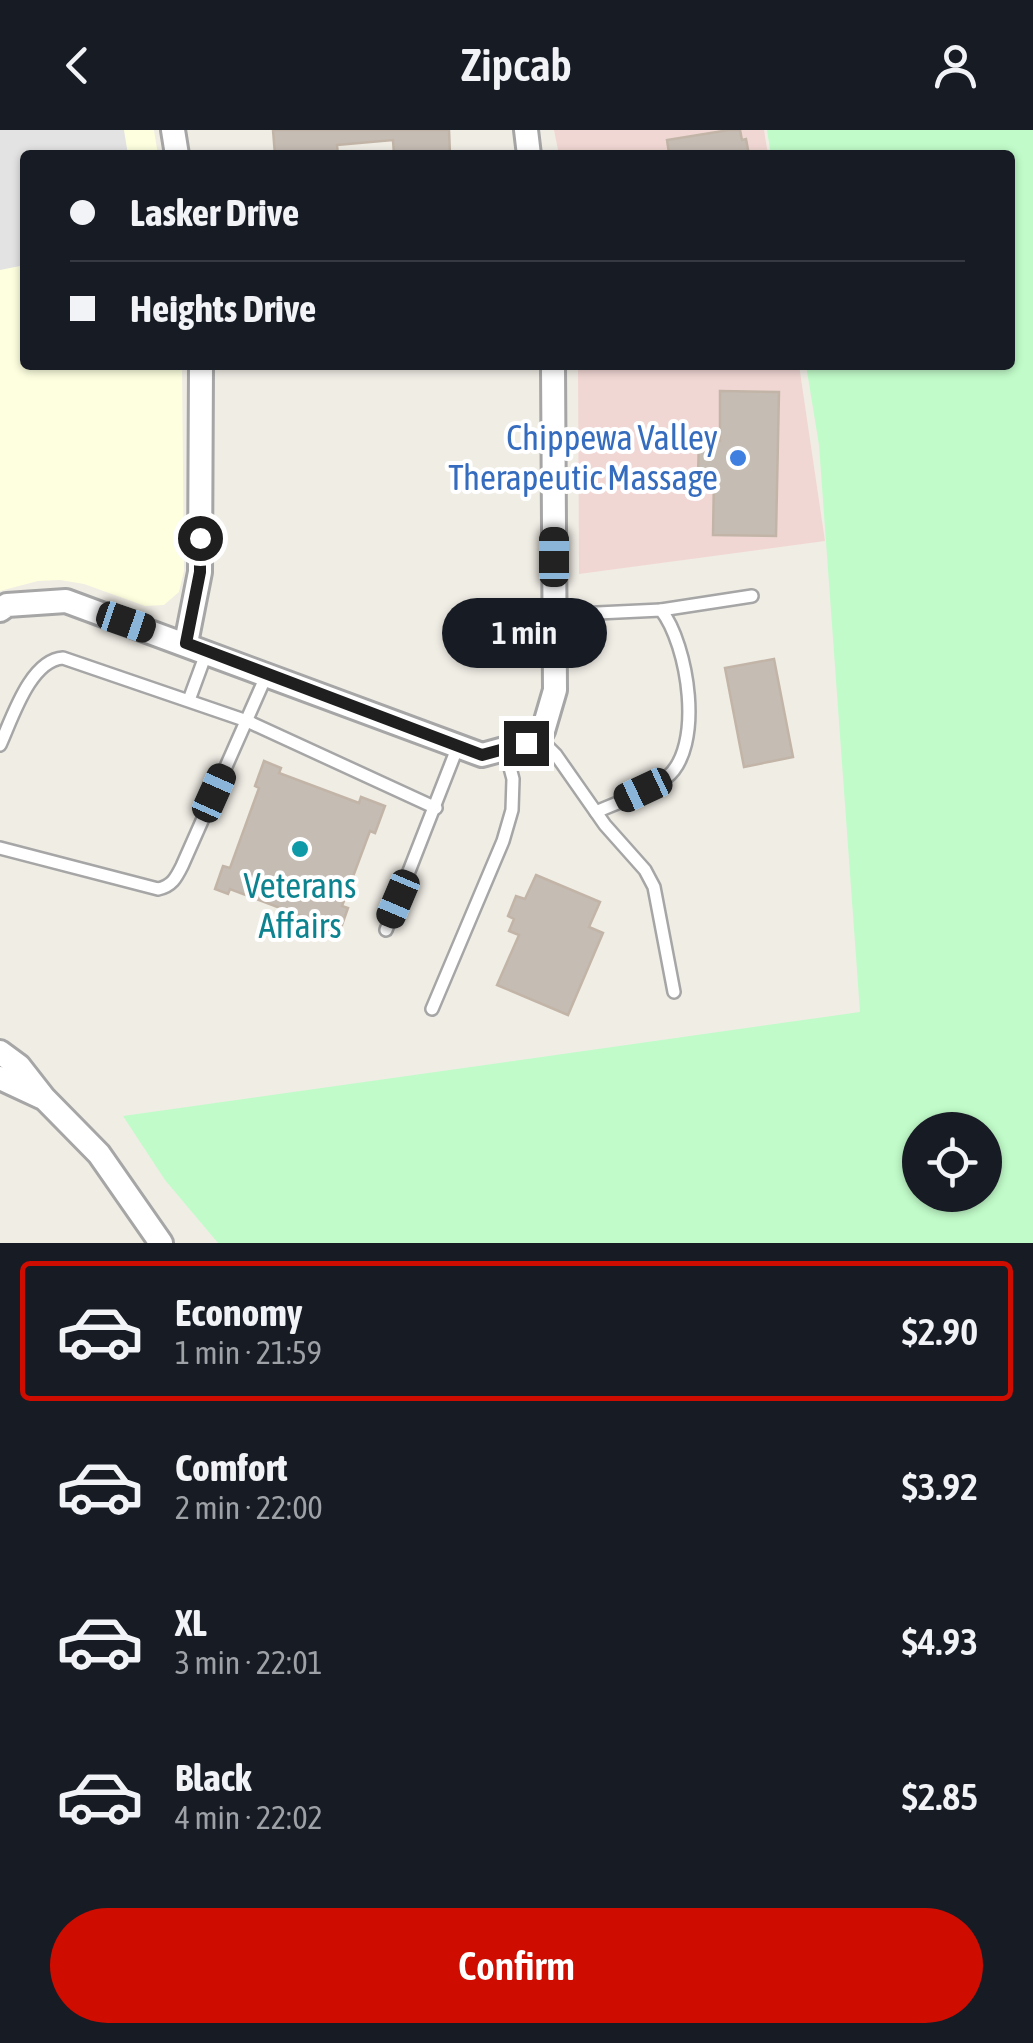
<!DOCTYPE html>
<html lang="en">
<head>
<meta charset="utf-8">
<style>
	body { margin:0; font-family:"Asap Condensed",sans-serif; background:#20242c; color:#f1f3f6; height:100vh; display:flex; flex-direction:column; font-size:38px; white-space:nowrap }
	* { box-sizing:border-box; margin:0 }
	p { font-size:32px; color:#9ea1a6 }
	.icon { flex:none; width:55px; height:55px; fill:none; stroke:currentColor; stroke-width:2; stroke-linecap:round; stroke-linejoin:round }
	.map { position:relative; height:1113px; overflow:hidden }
	.sheet { display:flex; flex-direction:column; background:#171b24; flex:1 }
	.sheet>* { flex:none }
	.top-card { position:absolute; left:20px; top:20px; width:995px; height:220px; border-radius:10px; box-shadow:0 2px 8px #0004; display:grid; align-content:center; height:220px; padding:0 50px; background:#171b24 }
	.buttons { position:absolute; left:902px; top:982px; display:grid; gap:20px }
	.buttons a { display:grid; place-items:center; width:100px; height:100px; border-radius:50%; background:#171b24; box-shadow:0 2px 8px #0004; font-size:50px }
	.end { position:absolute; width:45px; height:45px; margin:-22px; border:12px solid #1f1f1f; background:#fff; box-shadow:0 0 0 5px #fff }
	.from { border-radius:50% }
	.bubble { position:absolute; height:70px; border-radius:35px; background:#171b24; box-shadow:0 2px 8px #0004; font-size:32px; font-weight:600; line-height:70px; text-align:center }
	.car { position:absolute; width:30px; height:60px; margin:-30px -15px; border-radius:12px; box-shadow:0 0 8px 2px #0007; background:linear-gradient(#222 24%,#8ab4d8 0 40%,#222 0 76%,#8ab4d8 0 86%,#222 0) }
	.top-card b { display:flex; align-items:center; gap:35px; height:95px; font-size:38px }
	.top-card b+b { border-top:2px solid #363941 }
	.top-card i { width:25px; height:25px; background:#f1f3f6 }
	ul { padding:18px 0 0; list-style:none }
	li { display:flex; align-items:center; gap:30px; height:140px; margin:0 20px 15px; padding:0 30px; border:5px solid transparent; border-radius:10px }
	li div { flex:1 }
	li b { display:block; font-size:38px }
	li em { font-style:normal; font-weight:600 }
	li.on { border-color:#ce0c00 }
	li>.icon { width:90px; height:90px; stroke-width:1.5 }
	.action { display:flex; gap:20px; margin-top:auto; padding:20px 50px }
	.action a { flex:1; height:115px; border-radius:60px; background:#ce0c00; color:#fff; font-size:40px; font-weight:600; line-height:115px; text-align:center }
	header { display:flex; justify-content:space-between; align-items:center; height:130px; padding:0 50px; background:#171b24; font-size:45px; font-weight:600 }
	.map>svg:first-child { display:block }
	.commercial { fill:#f1d7d4 }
	.education { fill:#fdffdf }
	.park { fill:#c1fbc9; fill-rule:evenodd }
	.parking { fill:#e3e3e3 }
	.building { fill:#c5bcb4; stroke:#c2b5a7; stroke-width:2.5 }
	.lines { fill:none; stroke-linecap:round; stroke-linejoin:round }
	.service-casing { stroke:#a6a6a6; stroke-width:16 }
	.minor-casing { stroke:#a6a6a6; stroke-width:28 }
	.service { stroke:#fff; stroke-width:11 }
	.minor { stroke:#fff; stroke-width:22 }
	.route { stroke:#1f1f1f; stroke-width:12 }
	.shop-dot { fill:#3f7fe0; stroke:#fff; stroke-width:4 }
	.culture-dot { fill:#0f9aa8; stroke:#fff; stroke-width:4 }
	.labels { text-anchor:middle; stroke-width:8; stroke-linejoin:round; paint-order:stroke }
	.shop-label { font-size:35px; fill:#366cbe; stroke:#fff; text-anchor:end }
	.culture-label { font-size:35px; fill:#0d838f; stroke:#fff }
</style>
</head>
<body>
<header><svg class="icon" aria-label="back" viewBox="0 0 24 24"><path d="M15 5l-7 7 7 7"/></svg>Zipcab<svg class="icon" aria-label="person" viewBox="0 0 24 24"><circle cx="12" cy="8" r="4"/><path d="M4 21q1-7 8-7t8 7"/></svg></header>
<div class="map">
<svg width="1033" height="1113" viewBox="0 0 1033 1113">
	<rect width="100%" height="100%" fill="#f0ede5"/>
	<!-- commercial -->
	<g class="commercial">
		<polygon points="554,0 764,0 768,25 559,25"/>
		<polygon points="578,235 799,235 825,411 579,444"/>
	</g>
	<!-- education -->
	<polygon class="education" points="0,0 154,0 158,25 25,25 25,235 182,235 184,441 179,462 164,475 145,476 84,454 60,450 38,451 0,461"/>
	<!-- park -->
	<path class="park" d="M767,0H1033V1113H218L165,1050L123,986L860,882L819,315L806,235H1010V25H771ZM920,1000H985V1065H920Z"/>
	<!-- parking -->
	<polygon class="parking" points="0,0 124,0 128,25 25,25 25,135 0,140"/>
	<!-- building -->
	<g class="building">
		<polygon points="273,0 449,0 450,25 394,25 393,10 337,15 338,25 275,25"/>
		<polygon points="729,0 740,0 742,10 746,9 749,25 663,25 669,23 667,10"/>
		<polygon points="720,261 779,262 776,406 713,405 714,346 698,345 699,311 720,311"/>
		<polygon points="774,529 793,627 744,637 725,538"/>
		<polygon points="264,631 281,638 279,643 359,673 361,667 385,676 375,703 370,701 342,776 348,778 337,809 317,801 320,793 230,759 228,764 215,759 223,736 230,738 259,658 255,656"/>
		<polygon points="536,745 600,772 589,797 603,803 568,885 497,855 519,805 509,801 514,789 508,786 516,766 525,769"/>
	</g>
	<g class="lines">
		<defs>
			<g id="service">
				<polyline points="661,480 752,466"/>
				<path d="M555,485L661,480C688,514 705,618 666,648C646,663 619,672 596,682"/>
				<polyline points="189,570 207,521"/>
				<polyline points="537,606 556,625 605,695 645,740 654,757 674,862"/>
				<path d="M0,615C12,589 30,530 63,528L247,591L436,678"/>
				<path d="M0,718L158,759C172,756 176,748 182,736L267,544"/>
				<polyline points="386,800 458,616"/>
				<polyline points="432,879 503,711 512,680 513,649 505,619"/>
			</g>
			<g id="minor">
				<polyline points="173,0 177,25"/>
				<polyline points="526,0 529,25"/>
				<polyline points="0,480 7,475 66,471 482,625 526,613 543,601 555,560 553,235"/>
				<polyline points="186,513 200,442 201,235"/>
				<polyline points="0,922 19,936 44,968 99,1024 161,1113"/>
				<polyline points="0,948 41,967"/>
			</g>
		</defs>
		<!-- service casing -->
		<use href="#service" class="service-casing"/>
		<!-- minor casing -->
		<use href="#minor" class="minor-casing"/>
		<!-- service -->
		<use href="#service" class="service"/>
		<!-- minor -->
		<use href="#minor" class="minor"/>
	</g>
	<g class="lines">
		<!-- route -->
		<polyline class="route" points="200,408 200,442 186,513 482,625 526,613"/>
	</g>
	<!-- markers -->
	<circle class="shop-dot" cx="738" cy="328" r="10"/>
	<circle class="culture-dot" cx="300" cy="719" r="10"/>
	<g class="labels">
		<!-- shop labels -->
		<g class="shop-label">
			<text x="718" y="320">Chippewa Valley<tspan x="718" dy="40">Therapeutic Massage</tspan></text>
		</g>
		<!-- culture labels -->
		<g class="culture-label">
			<text x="300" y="768">Veterans<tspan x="300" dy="40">Affairs</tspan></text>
		</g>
	</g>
</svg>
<div class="buttons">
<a><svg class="icon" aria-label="locate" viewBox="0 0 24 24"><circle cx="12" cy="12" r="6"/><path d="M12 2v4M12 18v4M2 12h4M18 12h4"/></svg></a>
</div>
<i class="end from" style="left:200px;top:408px"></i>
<i class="end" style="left:526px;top:613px"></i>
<div class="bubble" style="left:442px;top:468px;width:165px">1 min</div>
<i class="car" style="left:554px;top:427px;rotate:0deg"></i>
<i class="car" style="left:126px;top:492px;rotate:109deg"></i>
<i class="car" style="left:643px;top:660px;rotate:245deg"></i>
<i class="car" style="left:214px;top:663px;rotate:24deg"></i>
<i class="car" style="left:398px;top:769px;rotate:203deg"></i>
<div class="top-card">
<b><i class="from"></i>Lasker Drive</b>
<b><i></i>Heights Drive</b>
</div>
</div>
<section class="sheet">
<ul>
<li class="on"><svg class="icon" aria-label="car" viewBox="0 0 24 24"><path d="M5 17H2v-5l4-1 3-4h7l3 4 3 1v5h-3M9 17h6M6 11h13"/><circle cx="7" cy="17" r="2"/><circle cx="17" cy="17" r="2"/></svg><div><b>Economy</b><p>1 min · 21:59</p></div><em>$2.90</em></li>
<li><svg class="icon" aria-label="car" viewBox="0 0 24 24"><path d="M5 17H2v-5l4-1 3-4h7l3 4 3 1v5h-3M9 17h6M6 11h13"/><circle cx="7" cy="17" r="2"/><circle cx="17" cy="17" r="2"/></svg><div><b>Comfort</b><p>2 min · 22:00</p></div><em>$3.92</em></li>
<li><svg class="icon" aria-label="car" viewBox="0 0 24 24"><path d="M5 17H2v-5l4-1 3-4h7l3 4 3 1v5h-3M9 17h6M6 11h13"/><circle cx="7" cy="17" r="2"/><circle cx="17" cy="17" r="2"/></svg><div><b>XL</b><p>3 min · 22:01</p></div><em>$4.93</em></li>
<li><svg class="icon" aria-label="car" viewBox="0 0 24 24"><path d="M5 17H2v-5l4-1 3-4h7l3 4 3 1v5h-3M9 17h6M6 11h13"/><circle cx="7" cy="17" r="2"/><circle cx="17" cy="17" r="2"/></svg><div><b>Black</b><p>4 min · 22:02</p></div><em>$2.85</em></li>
</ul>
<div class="action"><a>Confirm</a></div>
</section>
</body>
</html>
